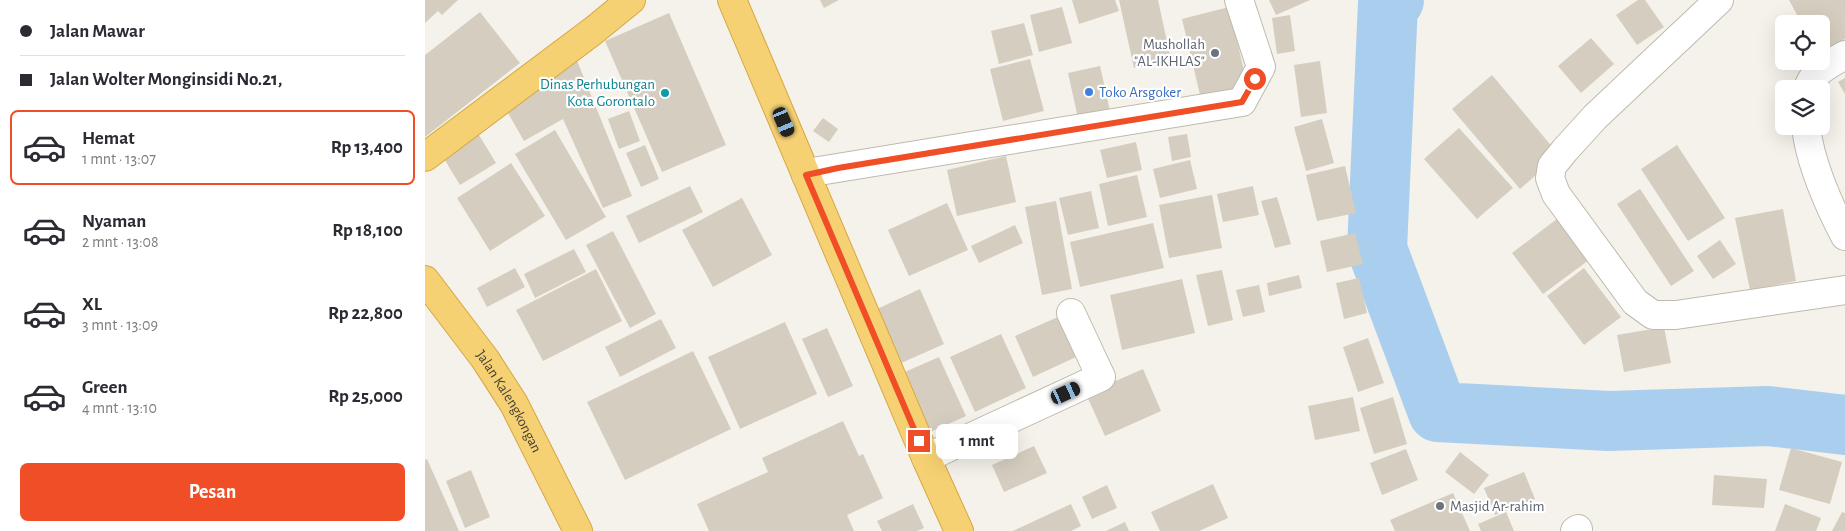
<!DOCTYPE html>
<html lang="id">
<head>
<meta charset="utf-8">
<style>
	body { margin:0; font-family:"Alegreya Sans",sans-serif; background:#f2f2f3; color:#2b2b33; height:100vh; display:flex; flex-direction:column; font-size:19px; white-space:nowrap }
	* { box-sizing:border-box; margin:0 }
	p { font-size:16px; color:#7c7c81 }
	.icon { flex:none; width:28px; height:28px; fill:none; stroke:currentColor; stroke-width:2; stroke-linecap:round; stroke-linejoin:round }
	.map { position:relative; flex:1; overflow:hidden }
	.panel { display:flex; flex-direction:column; background:#fff; width:425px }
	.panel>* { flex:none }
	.guide { display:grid; align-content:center; height:110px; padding:0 20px; background:#fff }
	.tools { position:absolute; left:1350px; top:15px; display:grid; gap:10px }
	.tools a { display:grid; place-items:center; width:55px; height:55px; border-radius:8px; background:#fff; box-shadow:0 5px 20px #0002; font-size:25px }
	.end { position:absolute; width:22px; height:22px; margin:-11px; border:6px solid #ef4e26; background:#fff; box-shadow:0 0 0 2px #fff }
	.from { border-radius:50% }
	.bubble { position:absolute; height:35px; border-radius:8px; background:#fff; box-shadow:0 5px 20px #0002; font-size:16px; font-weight:600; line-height:35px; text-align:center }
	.car { position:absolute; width:15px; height:30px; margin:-15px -8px; border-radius:6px; box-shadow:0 0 4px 1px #0007; background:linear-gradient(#222 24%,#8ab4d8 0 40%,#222 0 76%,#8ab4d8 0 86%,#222 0) }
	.guide b { display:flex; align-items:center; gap:18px; height:48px; font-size:19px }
	.guide b+b { border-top:1px solid #e1e1e2 }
	.guide i { width:12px; height:12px; background:#2b2b33 }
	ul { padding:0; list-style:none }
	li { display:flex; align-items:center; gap:15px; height:75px; margin:0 10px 8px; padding:0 10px; border:2px solid transparent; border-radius:8px }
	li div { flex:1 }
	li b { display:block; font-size:19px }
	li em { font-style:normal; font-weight:600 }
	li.current { border-color:#ef4e26 }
	li>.icon { width:45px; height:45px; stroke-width:1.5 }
	.cta { display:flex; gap:10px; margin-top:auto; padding:10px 20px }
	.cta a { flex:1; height:58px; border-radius:8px; background:#ef4e26; color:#fff; font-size:20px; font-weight:600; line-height:58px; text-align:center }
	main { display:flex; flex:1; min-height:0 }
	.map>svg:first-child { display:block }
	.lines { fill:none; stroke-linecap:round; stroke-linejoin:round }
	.river { stroke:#aaceed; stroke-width:60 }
	.building { fill:#d5cec0 }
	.street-casing { stroke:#bfbaad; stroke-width:30 }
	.highway-casing { stroke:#d6a742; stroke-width:30 }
	.street { stroke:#fff; stroke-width:28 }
	.highway { stroke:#f6d173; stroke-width:28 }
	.route { stroke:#ef4e26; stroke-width:6 }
	.worship-dot { fill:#6b7280; stroke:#fff; stroke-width:2 }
	.shop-dot { fill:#3f7fe0; stroke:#fff; stroke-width:2 }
	.culture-dot { fill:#0f9aa8; stroke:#fff; stroke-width:2 }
	.labels { text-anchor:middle; stroke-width:4.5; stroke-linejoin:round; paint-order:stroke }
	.worship-label { font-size:15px; fill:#5b616d; stroke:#fff; text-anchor:end }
	.culture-label { font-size:15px; fill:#0d838f; stroke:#fff; text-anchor:end }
	.shop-label { font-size:15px; fill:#366cbe; stroke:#fff; text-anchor:start }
	.street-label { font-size:15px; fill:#484238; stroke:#fff }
</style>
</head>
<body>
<main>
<section class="panel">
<div class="guide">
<b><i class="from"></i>Jalan Mawar</b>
<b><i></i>Jalan Wolter Monginsidi No.21,</b>
</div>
<ul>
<li class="current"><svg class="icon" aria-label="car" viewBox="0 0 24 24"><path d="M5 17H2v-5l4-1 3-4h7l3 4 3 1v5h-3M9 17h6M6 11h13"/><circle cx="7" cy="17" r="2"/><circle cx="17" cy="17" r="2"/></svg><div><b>Hemat</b><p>1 mnt · 13:07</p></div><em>Rp 13,400</em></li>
<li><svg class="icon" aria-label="car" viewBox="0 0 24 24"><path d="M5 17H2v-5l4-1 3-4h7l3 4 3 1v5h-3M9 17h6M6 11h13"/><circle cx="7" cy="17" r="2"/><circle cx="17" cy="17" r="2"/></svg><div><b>Nyaman</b><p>2 mnt · 13:08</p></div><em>Rp 18,100</em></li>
<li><svg class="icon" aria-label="car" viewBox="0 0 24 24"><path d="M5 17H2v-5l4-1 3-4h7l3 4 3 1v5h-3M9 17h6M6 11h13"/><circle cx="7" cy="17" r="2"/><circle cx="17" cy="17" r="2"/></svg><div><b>XL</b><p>3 mnt · 13:09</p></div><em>Rp 22,800</em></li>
<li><svg class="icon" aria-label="car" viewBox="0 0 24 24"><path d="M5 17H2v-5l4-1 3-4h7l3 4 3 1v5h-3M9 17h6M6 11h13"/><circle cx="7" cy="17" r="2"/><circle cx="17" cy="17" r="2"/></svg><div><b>Green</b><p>4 mnt · 13:10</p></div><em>Rp 25,000</em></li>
</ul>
<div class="cta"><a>Pesan</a></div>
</section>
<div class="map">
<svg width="1420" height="531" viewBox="0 0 1420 531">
	<rect width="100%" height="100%" fill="#f4f2ea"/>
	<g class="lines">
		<!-- river -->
		<polyline class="river" points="969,0 963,3 952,249 1013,412 1184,421 1343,416 1420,425"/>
	</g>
	<!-- building -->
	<g class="building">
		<polygon points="0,0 33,0 17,15 13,11 0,23"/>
		<polygon points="395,0 414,0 399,8"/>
		<polygon points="647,0 690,0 694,11 654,24"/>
		<polygon points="694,0 733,0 746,60 709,68"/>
		<polygon points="844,0 885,0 851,15"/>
		<polygon points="1213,0 1220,0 1239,27 1212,45 1191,15"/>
		<polygon points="1364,0 1420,0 1420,39 1396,52 1396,24 1377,24"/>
		<polygon points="637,7 647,43 614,52 605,15"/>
		<polygon points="804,7 823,88 776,99 757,19"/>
		<polygon points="55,12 95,63 0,137 0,55"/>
		<polygon points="244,13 301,145 237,172 180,41"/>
		<polygon points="865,15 870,51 852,54 847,18"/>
		<polygon points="599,23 608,55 574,64 566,31"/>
		<polygon points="1166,38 1189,64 1156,93 1133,66"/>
		<polygon points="151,58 207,196 178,208 138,119 99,141 79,106"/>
		<polygon points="605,59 619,111 578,121 565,69"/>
		<polygon points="895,61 902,113 876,117 869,65"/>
		<polygon points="675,66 685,111 653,118 643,73"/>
		<polygon points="1067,75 1134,155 1095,189 1027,109"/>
		<polygon points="1420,78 1420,94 1413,82"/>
		<polygon points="204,111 215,141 194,149 183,119"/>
		<polygon points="398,118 413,129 404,142 388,131"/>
		<polygon points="897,119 909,163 881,171 869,127"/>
		<polygon points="1034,128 1088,188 1052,219 999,159"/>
		<polygon points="130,130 181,217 141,240 90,154"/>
		<polygon points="762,134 766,157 747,161 743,137"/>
		<polygon points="54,135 71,163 35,185 18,157"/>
		<polygon points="711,142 717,170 682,178 675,150"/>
		<polygon points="220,145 234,179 216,187 201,153"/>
		<polygon points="1252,145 1300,218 1263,241 1216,169"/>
		<polygon points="581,156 591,202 532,216 522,170"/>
		<polygon points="765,160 772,189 735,198 728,169"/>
		<polygon points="86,163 120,216 65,251 32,198"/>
		<polygon points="920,166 931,213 892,221 881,175"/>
		<polygon points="712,175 722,217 683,226 674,184"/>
		<polygon points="265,186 278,212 214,243 201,216"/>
		<polygon points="828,186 834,215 798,222 792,194"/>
		<polygon points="1215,189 1269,271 1246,286 1192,204"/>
		<polygon points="666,191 674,228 643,235 634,198"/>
		<polygon points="787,195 797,248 744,258 734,205"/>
		<polygon points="852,197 866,244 850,248 836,201"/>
		<polygon points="317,198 347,255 288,287 257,230"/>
		<polygon points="631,201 647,289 617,295 600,207"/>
		<polygon points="522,203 543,250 484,276 463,230"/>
		<polygon points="1358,209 1371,281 1325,290 1310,218"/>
		<polygon points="1141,212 1172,254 1118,294 1087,253"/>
		<polygon points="728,223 739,268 655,287 645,242"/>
		<polygon points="590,225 598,243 554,263 546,246"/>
		<polygon points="188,231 231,314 205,328 161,245"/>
		<polygon points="930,233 938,264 902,272 895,241"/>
		<polygon points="1295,240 1311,264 1288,279 1272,256"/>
		<polygon points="149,249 161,272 110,298 99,274"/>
		<polygon points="90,268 100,287 62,307 52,288"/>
		<polygon points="1159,268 1196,317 1159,345 1122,296"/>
		<polygon points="171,269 197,321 118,361 91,310"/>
		<polygon points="797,270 808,320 783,326 771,275"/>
		<polygon points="874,275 877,288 844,296 842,283"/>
		<polygon points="934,278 942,313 919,319 911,283"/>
		<polygon points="757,279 770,333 697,350 685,295"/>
		<polygon points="834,285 840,312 818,317 811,290"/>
		<polygon points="495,289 519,344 474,364 450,310"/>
		<polygon points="633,317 651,357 608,377 590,336"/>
		<polygon points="236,319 251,348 195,377 180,347"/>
		<polygon points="360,322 392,394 315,429 283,357"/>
		<polygon points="1239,327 1246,363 1199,372 1192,335"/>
		<polygon points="402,328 428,386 403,397 377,339"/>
		<polygon points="576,334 601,388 550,412 525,357"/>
		<polygon points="943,338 959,383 933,392 918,347"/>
		<polygon points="268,351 306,429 200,480 162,402"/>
		<polygon points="514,357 541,416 499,435 473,375"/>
		<polygon points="718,369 736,411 680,436 661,394"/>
		<polygon points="928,397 935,431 890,440 883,406"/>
		<polygon points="968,397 982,444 949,454 935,408"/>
		<polygon points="418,421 434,456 438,454 458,498 422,515 429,531 284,531 272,504 343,472 337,458"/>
		<polygon points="609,446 622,473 579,492 567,465"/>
		<polygon points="1366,448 1417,462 1405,504 1354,490"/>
		<polygon points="981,449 993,480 957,495 945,463"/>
		<polygon points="1035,452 1064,475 1049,494 1020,472"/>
		<polygon points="2,459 34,531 0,531 0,460"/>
		<polygon points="46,470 65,517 40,528 21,481"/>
		<polygon points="1099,472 1110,499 1070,515 1059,488"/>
		<polygon points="1289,475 1342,479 1339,508 1287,505"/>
		<polygon points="788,484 803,518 774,531 735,531 726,512"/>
		<polygon points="682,485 692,508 667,519 657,497"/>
		<polygon points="1028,493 1045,531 970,531 965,520"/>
		<polygon points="488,504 499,528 492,531 457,531 452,521"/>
		<polygon points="646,504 656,526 646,531 588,531"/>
		<polygon points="1360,504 1396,518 1391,531 1350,531"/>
		<polygon points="1081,512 1089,531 1056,531 1053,524"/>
		<polygon points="1417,512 1420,513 1420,531 1407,531"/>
		<polygon points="700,522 704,531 681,531"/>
	</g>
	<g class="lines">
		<defs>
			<g id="street">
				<polyline points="1294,0 1170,117 1140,150 1127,166 1125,178 1131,194 1210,302 1228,315 1251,315 1420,290"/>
				<path d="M1383,89C1386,72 1407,63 1420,55"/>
				<path d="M1381,126C1384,160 1404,206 1420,236"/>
				<polyline points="381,175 394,171 817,102 836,67 814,0"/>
				<polyline points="501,458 676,377 646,313"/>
				<polyline points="1150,531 1153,529"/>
			</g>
			<g id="highway">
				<polyline points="307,0 501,458 534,531"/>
				<polyline points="0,157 168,31 206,0"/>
				<path id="s1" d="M0,280L60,359L89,404L153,531"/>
			</g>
		</defs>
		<!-- street casing -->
		<use href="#street" class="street-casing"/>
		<!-- highway casing -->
		<use href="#highway" class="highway-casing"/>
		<!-- street -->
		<use href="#street" class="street"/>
		<!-- highway -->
		<use href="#highway" class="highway"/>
	</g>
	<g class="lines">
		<!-- route -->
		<polyline class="route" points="494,441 381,175 413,168 817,102 830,79"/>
	</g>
	<!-- markers -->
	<g class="worship-dot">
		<circle cx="790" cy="53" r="5"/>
		<circle cx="1015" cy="506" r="5"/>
	</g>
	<circle class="shop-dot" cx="664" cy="92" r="5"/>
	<circle class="culture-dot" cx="240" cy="93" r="5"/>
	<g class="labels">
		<!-- worship labels -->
		<g class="worship-label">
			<text x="780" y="49">Mushollah<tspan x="780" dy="17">"AL-IKHLAS"</tspan></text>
			<text x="1025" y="511" text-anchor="start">Masjid Ar-rahim</text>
		</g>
		<!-- culture labels -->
		<g class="culture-label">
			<text x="230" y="89">Dinas Perhubungan<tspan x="230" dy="17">Kota Gorontalo</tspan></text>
		</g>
		<!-- shop labels -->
		<g class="shop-label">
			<text x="674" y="97">Toko Arsgoker</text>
		</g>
		<!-- street labels -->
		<g class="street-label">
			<text dy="5" stroke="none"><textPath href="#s1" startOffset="148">Jalan Kalengkongan</textPath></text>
		</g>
	</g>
</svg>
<div class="tools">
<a><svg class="icon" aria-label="locate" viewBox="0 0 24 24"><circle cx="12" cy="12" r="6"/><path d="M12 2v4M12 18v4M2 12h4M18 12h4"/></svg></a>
<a><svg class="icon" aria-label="layers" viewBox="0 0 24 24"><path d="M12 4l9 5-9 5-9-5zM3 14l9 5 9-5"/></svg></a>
</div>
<i class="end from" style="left:830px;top:79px"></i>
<i class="end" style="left:494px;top:441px"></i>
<div class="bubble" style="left:511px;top:424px;width:82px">1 mnt</div>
<i class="car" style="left:359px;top:122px;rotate:157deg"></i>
<i class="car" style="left:641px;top:393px;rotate:65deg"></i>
</div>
</main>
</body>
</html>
